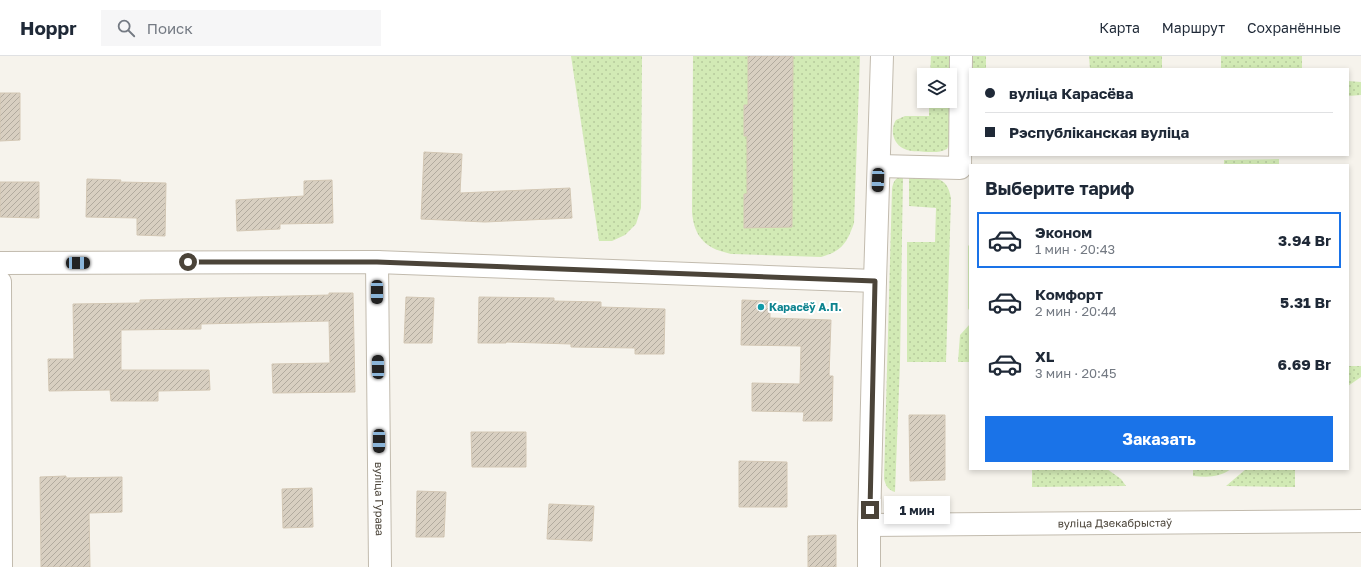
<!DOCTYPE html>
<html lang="ru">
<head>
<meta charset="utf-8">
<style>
	body { margin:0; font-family:"Golos Text",sans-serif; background:#f6f6f7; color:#1f2937; height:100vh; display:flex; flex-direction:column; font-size:15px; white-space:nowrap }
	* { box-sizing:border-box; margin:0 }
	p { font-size:13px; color:#747a83 }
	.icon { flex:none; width:22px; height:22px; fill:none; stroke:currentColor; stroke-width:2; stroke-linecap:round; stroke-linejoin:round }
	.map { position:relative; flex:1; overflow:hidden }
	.side { position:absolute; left:969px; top:108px; width:380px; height:306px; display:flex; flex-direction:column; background:#fff; border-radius:0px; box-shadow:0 2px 6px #0003 }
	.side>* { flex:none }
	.banner { position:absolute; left:969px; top:12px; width:380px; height:88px; border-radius:0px; box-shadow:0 2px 6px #0003; display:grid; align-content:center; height:88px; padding:0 16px; background:#fff }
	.buttons { position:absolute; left:917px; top:12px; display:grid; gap:8px }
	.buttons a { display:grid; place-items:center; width:40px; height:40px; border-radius:0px; background:#fff; box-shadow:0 2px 6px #0003; font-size:20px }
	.end { position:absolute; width:18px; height:18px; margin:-9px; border:5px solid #4b4439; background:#fff; box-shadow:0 0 0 2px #fff }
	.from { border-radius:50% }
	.bubble { position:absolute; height:28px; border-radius:0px; background:#fff; box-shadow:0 2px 6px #0003; font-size:13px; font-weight:700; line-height:28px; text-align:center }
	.car { position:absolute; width:12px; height:24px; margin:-12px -6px; border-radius:5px; box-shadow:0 0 3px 1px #0007; background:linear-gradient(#222 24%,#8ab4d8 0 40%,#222 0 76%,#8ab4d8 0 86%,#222 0) }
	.banner b { display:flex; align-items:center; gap:14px; height:38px; font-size:15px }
	.banner b+b { border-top:1px solid #e0e1e3 }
	.banner i { width:10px; height:10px; background:#1f2937 }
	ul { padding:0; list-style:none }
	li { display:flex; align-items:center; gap:12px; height:56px; margin:0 8px 6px; padding:0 8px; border:2px solid transparent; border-radius:0px }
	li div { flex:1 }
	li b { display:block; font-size:15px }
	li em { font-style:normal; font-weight:700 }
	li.current { border-color:#1a73e8 }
	li>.icon { width:36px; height:36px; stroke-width:1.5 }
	h2 { padding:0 16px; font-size:18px; line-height:48px }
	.button { display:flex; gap:8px; margin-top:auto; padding:8px 16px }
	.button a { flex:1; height:46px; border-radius:0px; background:#1a73e8; color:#fff; font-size:16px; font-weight:700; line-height:46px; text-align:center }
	header { display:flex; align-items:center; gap:24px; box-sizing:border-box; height:56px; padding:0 20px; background:#fff; border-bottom:1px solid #e0e1e3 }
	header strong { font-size:19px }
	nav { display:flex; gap:22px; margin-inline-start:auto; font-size:14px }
	.search { width:280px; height:36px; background:#f6f6f7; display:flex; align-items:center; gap:10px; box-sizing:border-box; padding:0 14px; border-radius:0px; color:#747a83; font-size:15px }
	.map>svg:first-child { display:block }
	.grass { fill:url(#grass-dots) }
	.building { fill:url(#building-hatch); stroke:#d3c7b4 }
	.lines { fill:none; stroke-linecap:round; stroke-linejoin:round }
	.minor-casing { stroke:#c2bbae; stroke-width:24 }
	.minor { stroke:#fff; stroke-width:22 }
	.route { stroke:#4b4439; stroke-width:5 }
	.culture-dot { fill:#0f9aa8; stroke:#fff; stroke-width:1.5 }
	.labels { text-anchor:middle; stroke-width:4; stroke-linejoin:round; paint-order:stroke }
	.culture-label { font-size:11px; font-weight:bold; fill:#0d838f; stroke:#fff; text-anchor:start }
	.street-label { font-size:11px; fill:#4b4439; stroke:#fff }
</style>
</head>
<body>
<header>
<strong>Hoppr</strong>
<div class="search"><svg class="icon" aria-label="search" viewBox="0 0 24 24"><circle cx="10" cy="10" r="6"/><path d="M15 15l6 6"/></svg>Поиск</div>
<nav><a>Карта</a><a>Маршрут</a><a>Сохранённые</a></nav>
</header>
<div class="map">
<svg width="1361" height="511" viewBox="0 0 1361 511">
	<defs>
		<pattern id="grass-dots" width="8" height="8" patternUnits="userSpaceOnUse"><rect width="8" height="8" fill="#d2eab5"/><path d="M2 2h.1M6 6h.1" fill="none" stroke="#b6ca9c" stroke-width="1.8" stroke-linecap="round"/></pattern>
		<pattern id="building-hatch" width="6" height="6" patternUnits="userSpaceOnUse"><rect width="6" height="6" fill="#d8cfc1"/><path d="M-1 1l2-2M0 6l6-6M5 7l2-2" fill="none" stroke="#b1aa9e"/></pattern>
	</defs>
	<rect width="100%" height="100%" fill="#f6f3ec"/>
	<!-- grass -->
	<g class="grass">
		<polygon points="571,0 642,0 641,152 636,168 625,179 612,185 599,185"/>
		<path d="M693,0H860L854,167C847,187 842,195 821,201L733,198C707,194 694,182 692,156Z"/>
		<path d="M931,0H951L950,86L947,93C940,97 933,96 926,96C920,95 913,96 907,94C894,90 889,75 896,64L905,60H929V45H950V19H930Z"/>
		<polygon points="968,0 986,0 986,13 970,13"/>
		<polygon points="1089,0 1162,0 1162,13 1090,13"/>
		<rect x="1221" y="0" width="81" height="13"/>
		<polygon points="1348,25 1361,26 1361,39 1348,40"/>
		<polygon points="1279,103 1279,109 1224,109 1224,104"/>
		<path d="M903,120L900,307L895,436C888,434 886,430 884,423L892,133C893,125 896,121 903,120Z"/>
		<path d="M909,121C930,122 948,117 951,143L946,306H907V186H935L936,152L909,150Z"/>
		<polygon points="968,189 970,191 970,251 968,254"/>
		<polygon points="970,268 970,306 958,306 960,279"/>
		<polygon points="1348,310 1361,310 1361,321 1348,330"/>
		<polygon points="1032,413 1107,413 1121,423 1126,430 1032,431"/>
		<path d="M1193,413H1231C1219,422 1207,421 1193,420Z"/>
		<polygon points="1246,413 1295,413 1295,431 1226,430"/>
	</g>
	<!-- building -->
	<g class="building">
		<polygon points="748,0 793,0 792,171 744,172 744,138 747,138 747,80 744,80 744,49 748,49"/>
		<polygon points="0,37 20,37 20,84 0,85"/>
		<polygon points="424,96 462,98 460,137 570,132 572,162 485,166 421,163"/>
		<polygon points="87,123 121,124 120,126 166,127 165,180 137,179 137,162 86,161"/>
		<polygon points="332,124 333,167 280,168 280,173 237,175 236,144 304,140 304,125"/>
		<polygon points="0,126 39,126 39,162 0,161"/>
		<polygon points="329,237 353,237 355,336 273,337 272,308 330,307 329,265 201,268 201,273 121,274 121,314 209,314 210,334 158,335 158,345 111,345 110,334 49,335 48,303 74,303 73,248 140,247 140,244 329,239"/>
		<polygon points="406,241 434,242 432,287 404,287"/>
		<polygon points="479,241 554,242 554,245 601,246 601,251 665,253 664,298 635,298 635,292 571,291 571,288 506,286 506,287 478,287"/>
		<polygon points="742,244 770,245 770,262 831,264 829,320 833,320 832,365 803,365 804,356 752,355 752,327 800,328 801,290 741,289"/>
		<polygon points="909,359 945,359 945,424 910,425"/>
		<polygon points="471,376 526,376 526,411 472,411"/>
		<polygon points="739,405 787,406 787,451 739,451"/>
		<polygon points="66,420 66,422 122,421 122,456 89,457 90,511 41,511 40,421"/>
		<polygon points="312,432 313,471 283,472 282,433"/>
		<polygon points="417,435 446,436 444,481 416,481"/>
		<polygon points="549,448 594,450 592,485 547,483"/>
		<polygon points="836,479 836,511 808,511 808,480"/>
	</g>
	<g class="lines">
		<defs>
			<g id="minor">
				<polyline points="879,110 960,112 961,0"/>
				<path id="s1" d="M377,206L380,511"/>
				<polyline points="0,207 377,206 875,225"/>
				<polyline points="0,226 1,511"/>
				<path id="s2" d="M869,469L1361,465"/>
				<polyline points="869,511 869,469 875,225 882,0"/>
			</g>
		</defs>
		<!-- minor casing -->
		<use href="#minor" class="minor-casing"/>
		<!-- minor -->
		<use href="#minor" class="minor"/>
	</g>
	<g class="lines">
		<!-- route -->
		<polyline class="route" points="188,206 377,206 875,225 870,454"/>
	</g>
	<!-- markers -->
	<circle class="culture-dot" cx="761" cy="251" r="4"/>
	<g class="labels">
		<!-- culture labels -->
		<g class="culture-label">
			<text x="769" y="255">Карасёў А.П.</text>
		</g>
		<!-- street labels -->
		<g class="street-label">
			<text dy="4" stroke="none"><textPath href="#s1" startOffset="237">вуліца Гурава</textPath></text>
			<text dy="4" stroke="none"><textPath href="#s2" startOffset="246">вуліца Дзекабрыстаў</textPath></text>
		</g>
	</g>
</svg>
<div class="buttons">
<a><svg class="icon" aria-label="layers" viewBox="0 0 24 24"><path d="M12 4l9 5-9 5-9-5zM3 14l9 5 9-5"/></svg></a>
</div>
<i class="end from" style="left:188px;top:206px"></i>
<i class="end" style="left:870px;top:454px"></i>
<div class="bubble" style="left:884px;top:440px;width:66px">1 мин</div>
<i class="car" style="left:878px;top:124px;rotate:182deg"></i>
<i class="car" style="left:78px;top:207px;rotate:90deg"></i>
<i class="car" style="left:377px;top:236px;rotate:180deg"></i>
<i class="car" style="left:378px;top:311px;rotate:359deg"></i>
<i class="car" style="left:379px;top:385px;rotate:180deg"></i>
<div class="banner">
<b><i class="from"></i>вуліца Карасёва</b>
<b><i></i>Рэспубліканская вуліца</b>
</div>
<section class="side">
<h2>Выберите тариф</h2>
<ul>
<li class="current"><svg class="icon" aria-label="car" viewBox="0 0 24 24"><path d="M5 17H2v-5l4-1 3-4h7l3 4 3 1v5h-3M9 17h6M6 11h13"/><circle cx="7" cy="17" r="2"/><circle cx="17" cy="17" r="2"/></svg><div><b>Эконом</b><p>1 мин · 20:43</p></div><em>3.94 Br</em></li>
<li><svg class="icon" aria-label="car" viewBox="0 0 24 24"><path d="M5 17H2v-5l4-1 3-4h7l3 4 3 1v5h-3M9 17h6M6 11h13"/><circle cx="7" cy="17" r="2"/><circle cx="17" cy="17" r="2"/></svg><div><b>Комфорт</b><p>2 мин · 20:44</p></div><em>5.31 Br</em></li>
<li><svg class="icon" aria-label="car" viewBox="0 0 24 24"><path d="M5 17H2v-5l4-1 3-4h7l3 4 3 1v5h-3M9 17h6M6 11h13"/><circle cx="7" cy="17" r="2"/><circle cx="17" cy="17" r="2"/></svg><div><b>XL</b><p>3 мин · 20:45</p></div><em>6.69 Br</em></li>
</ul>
<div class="button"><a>Заказать</a></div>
</section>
</div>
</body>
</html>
